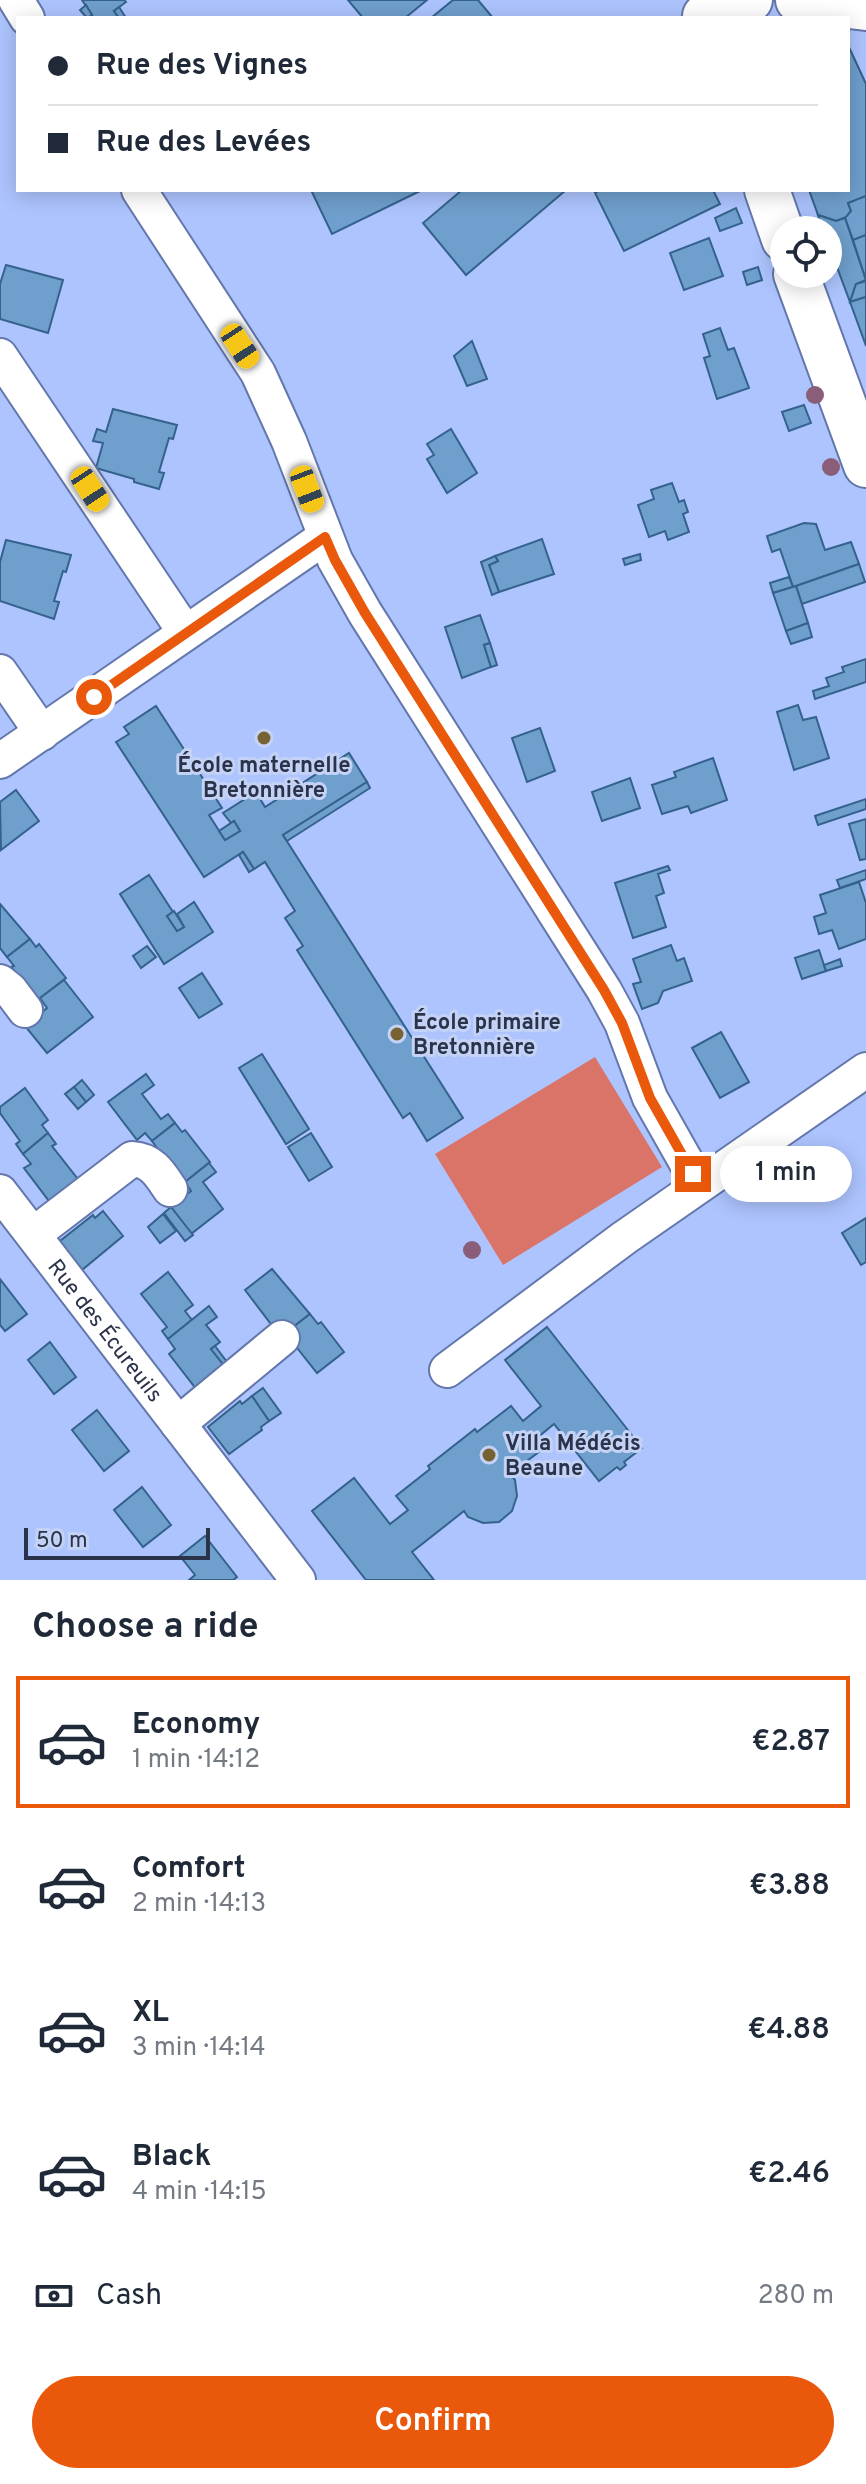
<!DOCTYPE html>
<html lang="en">
<head>
<meta charset="utf-8">
<style>
	body { margin:0; font-family:Overpass,sans-serif; background:#f6f6f7; color:#1f2937; height:100vh; display:flex; flex-direction:column; font-size:30px; white-space:nowrap }
	* { box-sizing:border-box; margin:0 }
	p { font-size:26px; color:#747a83 }
	.icon { flex:none; width:44px; height:44px; fill:none; stroke:currentColor; stroke-width:2; stroke-linecap:round; stroke-linejoin:round }
	.map { position:relative; height:1580px; overflow:hidden }
	.side { display:flex; flex-direction:column; background:#fff; flex:1 }
	.side>* { flex:none }
	.top-card { position:absolute; left:16px; top:16px; width:834px; height:176px; border-radius:0px; box-shadow:0 4px 20px #0003; display:grid; align-content:center; height:176px; padding:0 32px; background:#fff }
	.buttons { position:absolute; left:770px; top:216px; display:grid; gap:16px }
	.buttons a { display:grid; place-items:center; width:72px; height:72px; border-radius:50%; background:#fff; box-shadow:0 4px 20px #0003; font-size:40px }
	.scale { position:absolute; left:24px; bottom:20px; width:186px; box-sizing:border-box; padding-left:8px; border:4px solid #2a3349; border-top:0; font-size:22px; line-height:28px; white-space:nowrap; color:#2a3349; -webkit-text-stroke:6px #c3d2f5; paint-order:stroke }
	.end { position:absolute; width:36px; height:36px; margin:-18px; border:10px solid #ea580c; background:#fff; box-shadow:0 0 0 4px #fff }
	.from { border-radius:50% }
	.bubble { position:absolute; height:56px; border-radius:28px; background:#fff; box-shadow:0 4px 20px #0003; font-size:26px; font-weight:600; line-height:56px; text-align:center }
	.car { position:absolute; width:24px; height:48px; margin:-24px -12px; border-radius:10px; box-shadow:0 0 6px 2px #0007; background:linear-gradient(#f5c518 24%,#345 0 40%,#f5c518 0 76%,#345 0 86%,#f5c518 0) }
	.top-card b { display:flex; align-items:center; gap:28px; height:76px; font-size:30px }
	.top-card b+b { border-top:2px solid #e0e1e3 }
	.top-card i { width:20px; height:20px; background:#1f2937 }
	ul { padding:0; list-style:none }
	li { display:flex; align-items:center; gap:24px; height:132px; margin:0 16px 12px; padding:0 16px; border:4px solid transparent; border-radius:0px }
	li div { flex:1 }
	li b { display:block; font-size:30px }
	li em { font-style:normal; font-weight:600 }
	li.selected { border-color:#ea580c }
	li>.icon { width:72px; height:72px; stroke-width:1.5 }
	h2 { padding:0 32px; font-size:36px; line-height:96px }
	.pay { display:flex; align-items:center; gap:20px; height:88px; padding:0 32px; font-size:30px }
	.pay p { margin-inline-start:auto }
	.button { display:flex; gap:16px; margin-top:auto; padding:16px 32px }
	.button a { flex:1; height:92px; border-radius:48px; background:#ea580c; color:#fff; font-size:32px; font-weight:600; line-height:92px; text-align:center }
	.map>svg:first-child { display:block }
	.green { fill:#da7468 }
	.building { fill:#6f9fcd; stroke:#34628c; stroke-width:2 }
	.lines { fill:none; stroke-linecap:round; stroke-linejoin:round }
	.minor-casing { stroke:#6377ac; stroke-width:38 }
	.major-casing { stroke:#6377ac; stroke-width:48 }
	.minor { stroke:#fff; stroke-width:34 }
	.major { stroke:#fff; stroke-width:44 }
	.tree { fill:#8a5e78 }
	.route { stroke:#ea580c; stroke-width:10 }
	.poi-dot { fill:#776332; stroke:#c3d2f5; stroke-width:3 }
	.labels { text-anchor:middle; stroke-width:6; stroke-linejoin:round; paint-order:stroke }
	.poi-label { font-size:22px; font-weight:bold; fill:#2a3349; stroke:#c3d2f5; text-anchor:start }
	.street-label { font-size:22px; fill:#2a3349; stroke:#c3d2f5 }
</style>
</head>
<body>
<div class="map">
<svg width="866" height="1580" viewBox="0 0 866 1580">
	<rect width="100%" height="100%" fill="#adc4fe"/>
	<!-- green -->
	<polygon class="green" points="595,1057 662,1167 503,1265 435,1154"/>
	<!-- building -->
	<g class="building">
		<polygon points="82,0 124,0 126,2 114,11 119,18 87,18 92,15"/>
		<polygon points="348,0 427,0 405,18 363,18"/>
		<polygon points="453,0 478,0 493,18 431,18"/>
		<polygon points="86,5 92,15 87,18 80,10"/>
		<polygon points="119,7 126,18 119,18 114,11"/>
		<polygon points="848,45 866,84 866,196 848,203 851,211 849,216 836,221 818,215 809,190 848,190"/>
		<polygon points="311,190 422,190 332,234"/>
		<polygon points="462,190 566,190 466,275 423,223"/>
		<polygon points="600,190 713,190 720,204 624,251 595,193"/>
		<polygon points="866,196 866,235 853,240 845,218 851,211 848,203"/>
		<polygon points="736,208 742,223 720,231 715,218"/>
		<polygon points="818,215 836,221 845,218 866,280 856,284 850,302 828,243 828,230 823,230"/>
		<polygon points="866,235 866,280 853,240"/>
		<polygon points="709,238 723,276 684,290 670,253"/>
		<polygon points="6,265 63,280 48,333 0,319 0,284"/>
		<polygon points="758,267 762,280 747,285 743,272"/>
		<polygon points="866,281 866,297 850,302 856,284"/>
		<polygon points="866,297 866,346 850,302"/>
		<polygon points="720,328 728,350 734,348 749,388 717,399 704,358 710,356 703,334"/>
		<polygon points="472,341 487,379 467,386 454,356"/>
		<polygon points="804,405 811,423 789,431 782,412"/>
		<polygon points="113,409 177,425 173,439 169,438 159,472 164,473 159,489 134,482 134,479 96,468 103,443 93,441 97,429 106,432"/>
		<polygon points="451,429 477,473 447,493 427,459 434,455 427,444"/>
		<polygon points="672,483 679,502 684,500 688,512 683,514 689,532 668,540 665,531 649,537 638,505 654,499 651,490"/>
		<polygon points="804,523 816,524 825,550 851,542 859,564 793,587 780,549 772,552 767,536"/>
		<polygon points="542,539 554,574 499,592 489,565 498,561 495,556"/>
		<polygon points="6,540 71,555 66,572 63,571 54,601 59,602 54,619 0,601 0,562"/>
		<polygon points="640,554 641,560 625,565 623,559"/>
		<polygon points="495,556 498,561 489,565 499,592 492,595 481,562"/>
		<polygon points="859,564 865,582 802,604 796,586"/>
		<polygon points="789,577 793,587 773,593 770,583"/>
		<polygon points="796,586 808,623 786,631 773,593"/>
		<polygon points="480,615 490,643 484,645 491,667 462,678 445,627"/>
		<polygon points="808,623 812,637 791,644 786,631"/>
		<polygon points="490,643 497,665 491,667 484,645"/>
		<polygon points="866,659 866,682 815,699 813,691 829,686 826,678 844,672 842,667"/>
		<polygon points="798,705 803,720 816,717 829,758 794,770 777,712"/>
		<polygon points="156,706 222,808 209,815 225,840 240,831 234,821 231,823 223,813 256,792 265,807 349,753 367,782 283,835 463,1118 427,1141 410,1113 403,1118 297,950 303,946 285,918 295,911 265,862 254,869 243,852 204,877 116,742 129,734 124,727"/>
		<polygon points="540,728 555,771 527,782 512,738"/>
		<polygon points="713,758 727,800 691,813 688,806 662,814 652,785 676,777 674,772"/>
		<polygon points="630,778 640,808 602,821 592,792"/>
		<polygon points="367,782 370,788 287,841 283,835"/>
		<polygon points="16,790 39,821 1,850 0,802"/>
		<polygon points="866,799 866,809 818,825 815,816"/>
		<polygon points="866,819 866,859 860,860 849,824"/>
		<polygon points="234,821 240,831 225,840 219,831"/>
		<polygon points="243,852 254,869 249,872 239,855"/>
		<polygon points="668,866 670,870 658,874 664,893 656,896 666,927 633,938 615,883"/>
		<polygon points="866,870 866,879 840,888 837,880"/>
		<polygon points="149,875 173,912 167,916 177,931 184,927 177,914 194,902 213,932 164,964 120,894"/>
		<polygon points="859,882 866,903 866,939 839,949 832,930 819,934 814,917 826,913 820,895"/>
		<polygon points="0,904 30,939 7,957 0,948"/>
		<polygon points="174,911 184,927 177,931 167,916"/>
		<polygon points="30,939 36,947 39,944 66,978 38,1000 11,967 14,966 7,957"/>
		<polygon points="671,945 677,961 684,958 692,981 663,991 658,1003 642,1009 633,984 641,982 633,959"/>
		<polygon points="147,946 156,957 141,968 133,956"/>
		<polygon points="819,950 826,971 802,979 795,958"/>
		<polygon points="840,959 842,966 826,971 824,965"/>
		<polygon points="202,973 222,1004 199,1018 179,988"/>
		<polygon points="64,980 93,1017 47,1053 25,1026 47,1008 40,998"/>
		<polygon points="721,1032 749,1082 720,1098 692,1048"/>
		<polygon points="262,1054 309,1129 286,1144 239,1068"/>
		<polygon points="146,1074 154,1085 142,1094 161,1119 168,1114 175,1123 152,1141 145,1133 137,1140 108,1102"/>
		<polygon points="82,1080 94,1095 86,1102 74,1087"/>
		<polygon points="74,1087 86,1102 78,1109 65,1094"/>
		<polygon points="25,1088 48,1120 42,1125 48,1133 23,1154 16,1144 20,1141 0,1113 0,1107"/>
		<polygon points="175,1123 182,1132 185,1130 210,1162 183,1184 152,1141"/>
		<polygon points="48,1133 56,1144 52,1146 81,1183 52,1205 24,1168 31,1164 23,1154"/>
		<polygon points="311,1133 332,1167 309,1181 288,1147"/>
		<polygon points="209,1163 216,1172 203,1182 223,1209 191,1234 171,1207 191,1191 185,1182"/>
		<polygon points="171,1207 193,1235 185,1241 164,1213"/>
		<polygon points="103,1211 123,1236 82,1270 60,1241 93,1215 95,1218"/>
		<polygon points="163,1214 176,1231 160,1243 148,1227"/>
		<polygon points="866,1218 866,1262 861,1265 842,1233"/>
		<polygon points="272,1269 310,1314 288,1331 274,1328 245,1290"/>
		<polygon points="168,1272 193,1305 185,1311 192,1320 168,1339 162,1331 167,1327 141,1294"/>
		<polygon points="0,1279 27,1314 5,1331 0,1325"/>
		<polygon points="209,1306 217,1317 206,1325 220,1342 211,1349 226,1368 197,1390 169,1354 175,1349 168,1339"/>
		<polygon points="310,1314 318,1324 321,1322 344,1352 317,1373 294,1344 288,1331"/>
		<polygon points="547,1327 642,1448 624,1462 626,1465 620,1470 617,1467 599,1481 554,1424 537,1438 544,1448 510,1474 515,1480 517,1496 512,1511 499,1522 483,1523 468,1517 464,1511 412,1552 434,1580 366,1580 312,1511 354,1478 390,1524 408,1510 396,1496 430,1469 428,1466 475,1429 477,1432 511,1406 523,1421 541,1406 505,1360"/>
		<polygon points="50,1342 76,1377 54,1394 28,1360"/>
		<polygon points="215,1346 230,1366 226,1368 211,1349"/>
		<polygon points="263,1388 281,1413 269,1421 252,1396"/>
		<polygon points="252,1396 269,1421 261,1427 262,1430 229,1454 208,1427 240,1401 242,1404"/>
		<polygon points="97,1410 129,1451 104,1471 72,1430"/>
		<polygon points="142,1487 171,1525 143,1547 114,1510"/>
		<polygon points="205,1536 237,1577 233,1580 189,1580 195,1575 180,1556"/>
	</g>
	<g class="lines">
		<defs>
			<g id="minor">
				<polyline points="16,0 27,18"/>
				<polyline points="139,190 258,373 289,441 335,560 365,613 604,990 622,1023 650,1098 693,1174"/>
				<polyline points="0,356 185,632"/>
				<polyline points="0,672 42,733"/>
				<polyline points="0,761 325,537"/>
				<polyline points="0,982 10,990 25,1010"/>
				<path id="s1" d="M0,1192L298,1580"/>
				<path d="M34,1234L132,1159C152,1160 160,1174 170,1189"/>
				<polyline points="447,1370 624,1238 866,1070"/>
				<polyline points="178,1424 282,1338"/>
			</g>
			<g id="major">
				<polyline points="798,0 866,8"/>
				<polyline points="705,16 750,0"/>
				<polyline points="767,190 784,239"/>
				<polyline points="796,274 866,465"/>
			</g>
		</defs>
		<!-- minor casing -->
		<use href="#minor" class="minor-casing"/>
		<!-- major casing -->
		<use href="#major" class="major-casing"/>
		<!-- minor -->
		<use href="#minor" class="minor"/>
		<!-- major -->
		<use href="#major" class="major"/>
	</g>
	<!-- trees -->
	<g class="tree">
		<circle cx="815" cy="395" r="9"/>
		<circle cx="831" cy="467" r="9"/>
		<circle cx="472" cy="1250" r="9"/>
	</g>
	<g class="lines">
		<!-- route -->
		<polyline class="route" points="94,697 325,537 335,560 365,613 604,990 622,1023 650,1098 693,1174"/>
	</g>
	<!-- markers -->
	<g class="poi-dot">
		<circle cx="264" cy="738" r="8"/>
		<circle cx="397" cy="1034" r="8"/>
		<circle cx="489" cy="1455" r="8"/>
	</g>
	<g class="labels">
		<!-- poi labels -->
		<g class="poi-label">
			<text x="264" y="772" text-anchor="middle">École maternelle<tspan x="264" dy="25">Bretonnière</tspan></text>
			<text x="413" y="1029">École primaire<tspan x="413" dy="25">Bretonnière</tspan></text>
			<text x="505" y="1450">Villa Médécis<tspan x="505" dy="25">Beaune</tspan></text>
		</g>
		<!-- street labels -->
		<g class="street-label">
			<text dy="8" stroke="none"><textPath href="#s1" startOffset="174">Rue des Écureuils</textPath></text>
		</g>
	</g>
</svg>
<div class="buttons">
<a><svg class="icon" aria-label="locate" viewBox="0 0 24 24"><circle cx="12" cy="12" r="6"/><path d="M12 2v4M12 18v4M2 12h4M18 12h4"/></svg></a>
</div>
<div class="scale">50 m</div>
<i class="end from" style="left:94px;top:697px"></i>
<i class="end" style="left:693px;top:1174px"></i>
<div class="bubble" style="left:720px;top:1146px;width:132px">1 min</div>
<i class="car" style="left:240px;top:346px;rotate:147deg"></i>
<i class="car" style="left:90px;top:489px;rotate:147deg"></i>
<i class="car" style="left:307px;top:489px;rotate:159deg"></i>
<div class="top-card">
<b><i class="from"></i>Rue des Vignes</b>
<b><i></i>Rue des Levées</b>
</div>
</div>
<section class="side">
<h2>Choose a ride</h2>
<ul>
<li class="selected"><svg class="icon" aria-label="car" viewBox="0 0 24 24"><path d="M5 17H2v-5l4-1 3-4h7l3 4 3 1v5h-3M9 17h6M6 11h13"/><circle cx="7" cy="17" r="2"/><circle cx="17" cy="17" r="2"/></svg><div><b>Economy</b><p>1 min · 14:12</p></div><em>€2.87</em></li>
<li><svg class="icon" aria-label="car" viewBox="0 0 24 24"><path d="M5 17H2v-5l4-1 3-4h7l3 4 3 1v5h-3M9 17h6M6 11h13"/><circle cx="7" cy="17" r="2"/><circle cx="17" cy="17" r="2"/></svg><div><b>Comfort</b><p>2 min · 14:13</p></div><em>€3.88</em></li>
<li><svg class="icon" aria-label="car" viewBox="0 0 24 24"><path d="M5 17H2v-5l4-1 3-4h7l3 4 3 1v5h-3M9 17h6M6 11h13"/><circle cx="7" cy="17" r="2"/><circle cx="17" cy="17" r="2"/></svg><div><b>XL</b><p>3 min · 14:14</p></div><em>€4.88</em></li>
<li><svg class="icon" aria-label="car" viewBox="0 0 24 24"><path d="M5 17H2v-5l4-1 3-4h7l3 4 3 1v5h-3M9 17h6M6 11h13"/><circle cx="7" cy="17" r="2"/><circle cx="17" cy="17" r="2"/></svg><div><b>Black</b><p>4 min · 14:15</p></div><em>€2.46</em></li>
</ul>
<div class="pay"><svg class="icon" aria-label="cash" viewBox="0 0 24 24"><path d="M3 7h18v10H3z"/><circle cx="12" cy="12" r="2"/></svg>Cash<p>280 m</p></div>
<div class="button"><a>Confirm</a></div>
</section>
</body>
</html>
